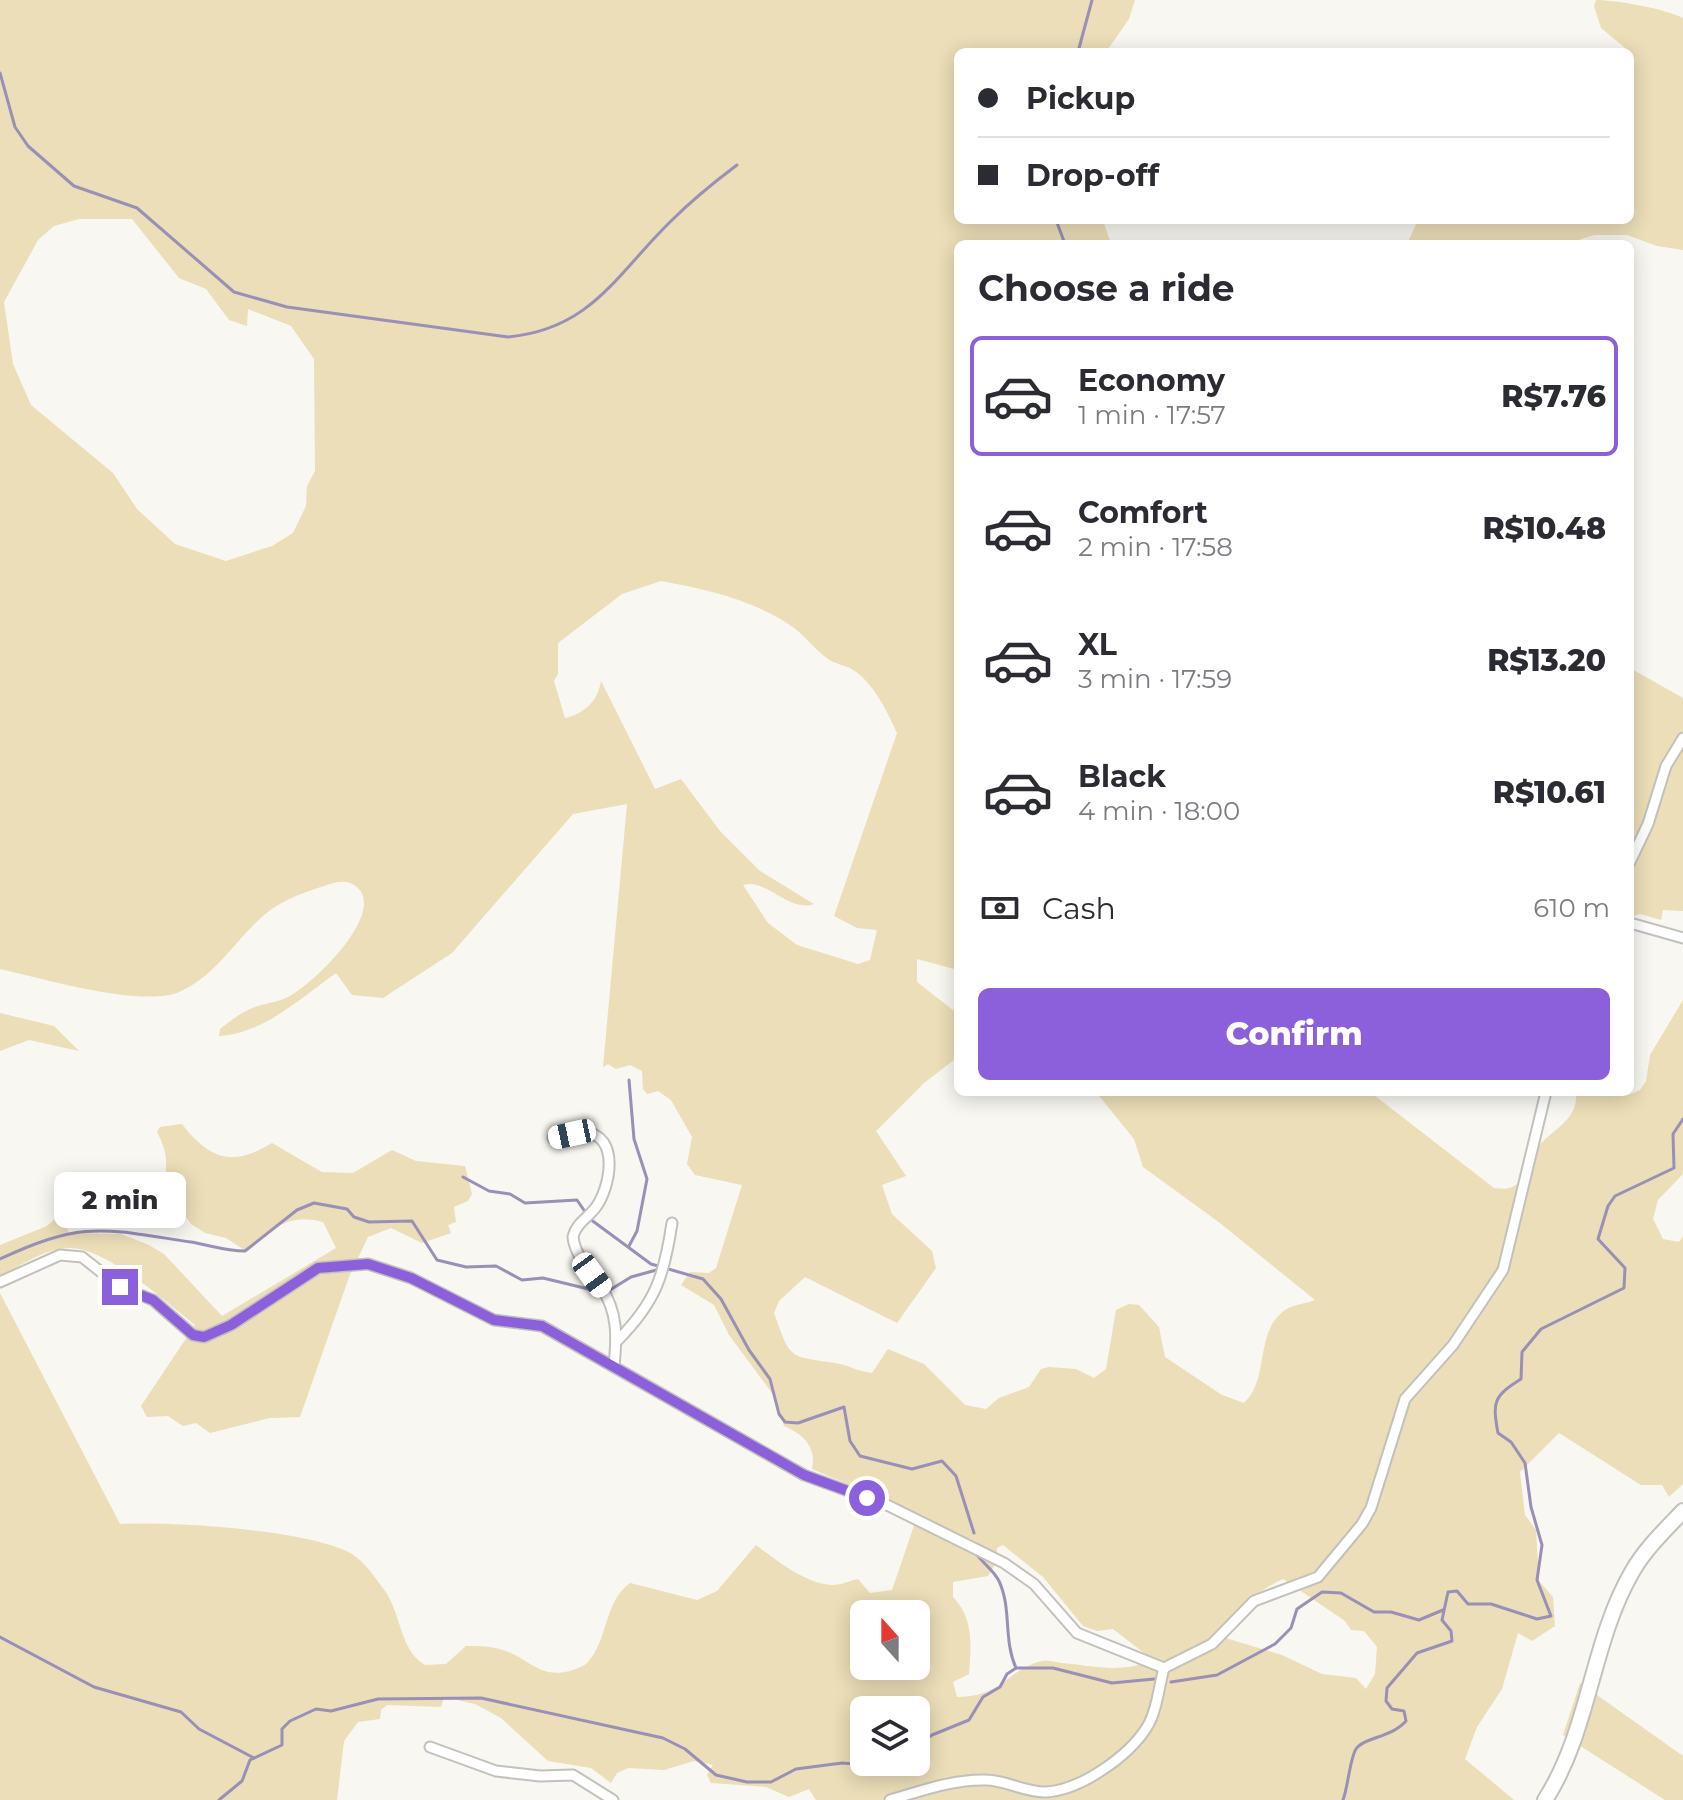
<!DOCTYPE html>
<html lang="en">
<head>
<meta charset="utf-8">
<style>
	body { margin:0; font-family:Montserrat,sans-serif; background:#f2f2f3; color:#2b2b33; height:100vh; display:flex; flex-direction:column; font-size:30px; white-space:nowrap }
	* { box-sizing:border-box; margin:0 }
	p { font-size:26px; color:#7c7c81 }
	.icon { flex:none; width:44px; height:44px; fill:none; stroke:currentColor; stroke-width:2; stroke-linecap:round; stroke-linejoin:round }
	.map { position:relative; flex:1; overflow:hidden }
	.drawer { position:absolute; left:954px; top:240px; width:680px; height:856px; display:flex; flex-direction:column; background:#fff; border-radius:12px; box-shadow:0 4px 20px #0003 }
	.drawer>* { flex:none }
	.guide { position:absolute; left:954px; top:48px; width:680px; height:176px; border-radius:12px; box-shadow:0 4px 20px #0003; display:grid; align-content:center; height:176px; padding:0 24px; background:#fff }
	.needle { width:52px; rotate:339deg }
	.tools { position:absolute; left:850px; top:1600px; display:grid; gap:16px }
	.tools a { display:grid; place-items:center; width:80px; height:80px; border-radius:12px; background:#fff; box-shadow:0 4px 20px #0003; font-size:40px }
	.end { position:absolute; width:36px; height:36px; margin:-18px; border:10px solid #8b60da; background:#fff; box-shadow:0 0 0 4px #fff }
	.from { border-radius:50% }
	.bubble { position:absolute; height:56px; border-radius:12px; background:#fff; box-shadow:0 4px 20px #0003; font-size:26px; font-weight:800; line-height:56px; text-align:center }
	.car { position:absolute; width:24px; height:48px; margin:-24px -12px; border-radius:10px; box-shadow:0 0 6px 2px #0007; background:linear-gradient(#fff 24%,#345 0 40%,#fff 0 76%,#345 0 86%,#fff 0) }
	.guide b { display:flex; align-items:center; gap:28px; height:76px; font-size:30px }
	.guide b+b { border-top:2px solid #e1e1e2 }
	.guide i { width:20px; height:20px; background:#2b2b33 }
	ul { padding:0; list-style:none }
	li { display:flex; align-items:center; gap:24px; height:120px; margin:0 16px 12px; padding:0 8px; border:4px solid transparent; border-radius:12px }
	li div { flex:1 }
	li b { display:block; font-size:30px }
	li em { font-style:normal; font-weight:800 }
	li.active { border-color:#8b60da }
	li>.icon { width:72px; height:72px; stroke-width:1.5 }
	h2 { padding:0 24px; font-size:36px; line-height:96px }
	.pay { display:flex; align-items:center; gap:20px; height:88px; padding:0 24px; font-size:30px }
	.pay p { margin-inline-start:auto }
	.action { display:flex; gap:16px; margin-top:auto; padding:16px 24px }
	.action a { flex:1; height:92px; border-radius:12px; background:#8b60da; color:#fff; font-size:32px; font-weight:800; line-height:92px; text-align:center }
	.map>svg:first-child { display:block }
	.green { fill:#ebdeb8; fill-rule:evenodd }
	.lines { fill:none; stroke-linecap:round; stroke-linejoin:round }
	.stream { stroke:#9a8fb7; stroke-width:3 }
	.minor-casing { stroke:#c3c1bc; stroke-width:13 }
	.secondary-casing { stroke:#c3c1bc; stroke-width:18 }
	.minor { stroke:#fff; stroke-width:9 }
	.secondary { stroke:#fff; stroke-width:14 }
	.route { stroke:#8b60da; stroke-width:10 }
</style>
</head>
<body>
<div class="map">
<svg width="1683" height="1800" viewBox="0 0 1683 1800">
	<rect width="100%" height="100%" fill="#f8f7f1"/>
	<!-- green -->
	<g class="green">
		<path d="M0,0H1135L1129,19L1106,52H958V220H1103L1111,244H958V970L917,959V982L958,1014V1057L924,1083L876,1131L906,1176L882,1185L892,1214L932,1251L936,1268L897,1323L805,1277L779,1301L774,1313C791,1360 788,1356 835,1363C848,1365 860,1372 872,1373L888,1349L924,1364L965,1405L986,1409L999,1398L1029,1387L1041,1369L1049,1367L1076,1369L1094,1378L1106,1369L1116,1310L1129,1304L1139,1305L1159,1327L1165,1357L1222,1395L1244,1403C1270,1379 1254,1332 1285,1310C1294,1304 1306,1304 1315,1300L1220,1223L1143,1167L1134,1139L1096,1092H1370L1494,1188C1503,1189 1511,1190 1518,1183C1527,1175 1530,1160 1537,1149C1549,1130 1578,1122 1576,1094L1570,1092L1628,1095L1640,1090L1646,1081L1650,1055L1683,1000V1174L1658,1200L1653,1219L1663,1239L1679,1242L1683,1236V1484L1669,1497L1662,1485H1641L1559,1433L1520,1472L1525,1515L1536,1530L1539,1581L1553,1597L1555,1626L1532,1641L1518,1633L1502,1689L1477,1727L1465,1759L1514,1800H816L809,1789L789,1797L766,1787L711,1783L707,1775L713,1765L694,1761L664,1770L628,1768L617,1773L611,1783L591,1768L548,1761L501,1718L475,1704L444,1697L441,1707L387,1705L381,1710L380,1719L358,1722L344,1741L337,1800H0V1293L120,1524C170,1521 311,1530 352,1554C365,1562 376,1579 385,1591C401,1613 400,1651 425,1665L446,1664L466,1646C478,1646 491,1646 503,1650C529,1658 539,1679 570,1671C575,1669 583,1667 587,1663C609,1640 603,1603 630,1583L697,1600L717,1591L756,1545C778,1561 804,1583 832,1585C842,1585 849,1581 858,1579L870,1593L892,1590L918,1514L812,1469C817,1447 803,1434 784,1426L775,1397L729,1335L714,1305L681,1285L690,1272L709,1273L716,1268L742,1185L695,1175L687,1164L692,1137L671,1100L658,1091L647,1094L643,1089L642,1071L630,1065L616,1069L608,1064L603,1067L627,804L573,814L452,953L383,998L352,995L336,973C302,997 263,1034 219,1036L220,1029C229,1022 239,1014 250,1009C263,1003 278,1003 290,996C313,984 385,915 358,888C348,878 335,882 324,886C305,892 285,899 269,911C237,936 217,976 179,992C142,1008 41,978 0,969ZM79,219H132L179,278L206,289L229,320L247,326L248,309L291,326L314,359L315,471L307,486L306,506L293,533L272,546L226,561L175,544L137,509L113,473L31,405L13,364L4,302L38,240L54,226ZM661,581C705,589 753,600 790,625C804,634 814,649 828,659C834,663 843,665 850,668C873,681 887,711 897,733L834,916L857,928L877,930L870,960L858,964L797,945L768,923L743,885C767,878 788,913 814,904L760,871L720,831L681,779L655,789L601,681C598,701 584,714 565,718L554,681L558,674V643L622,594ZM1003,1545L1043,1577L1083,1626L1097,1631L1113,1629L1148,1656V1661C1123,1674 1088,1665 1061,1663C1055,1662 1048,1660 1042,1661C1006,1670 1004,1696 957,1697L953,1682L969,1674C971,1646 974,1618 953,1597V1582L988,1576L997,1561V1548ZM1283,1579L1345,1621L1351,1630L1364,1631L1377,1647L1375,1674L1366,1689L1356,1678L1322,1674L1282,1655L1222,1637C1237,1608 1255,1592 1283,1579ZM864,1614H916V1666H864ZM864,1710H916V1762H864Z"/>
		<path d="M1596,0C1616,0 1666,9 1683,18V250L1657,246L1627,235H1594L1566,244H1407L1418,220H1630V52L1601,28L1594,6Z"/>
		<polygon points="1630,668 1683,698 1683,911 1663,910 1661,920 1640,914 1630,917"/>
		<polygon points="0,1013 54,1026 79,1051 29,1040 0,1051"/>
		<path d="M182,1124C210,1160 233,1167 272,1143L322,1172L353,1173L392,1150L416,1161L465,1166L472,1194L468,1201L454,1207L456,1222L448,1225L451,1233L422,1243L391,1228L368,1237L349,1277L300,1417L270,1418L210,1433L196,1423L183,1426L168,1416L147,1417L141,1406L195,1325C166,1302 106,1247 69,1248C46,1248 19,1266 0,1277V1245L47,1226L61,1213L69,1233L121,1234L149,1245L164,1254L222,1316L336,1248L323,1222C302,1216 284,1220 266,1234C258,1240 255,1247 246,1251L226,1238L205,1233L191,1224L174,1200L156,1192C171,1174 168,1152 157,1132L160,1127Z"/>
		<polygon points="1580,1683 1683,1756 1683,1800 1665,1800 1563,1735"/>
	</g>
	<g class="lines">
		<!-- stream -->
		<g class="stream">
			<polyline points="1078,52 1092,0"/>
			<path d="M0,73L15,127L28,146L74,186L137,208L234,292L287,307L508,337C591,329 616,275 670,222C691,201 713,183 737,165"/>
			<polyline points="1056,220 1065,244"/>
			<polyline points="463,1177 489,1191 510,1194 525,1203 577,1200 590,1219 651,1264 703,1279 721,1299 749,1350 770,1379 779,1414 785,1422 798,1423 844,1407 850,1441 860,1456 912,1469 942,1461 956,1476 974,1533"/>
			<polyline points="629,1246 637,1231 647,1179 634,1139 629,1080"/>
			<path d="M0,1259C84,1220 103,1229 191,1242C209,1245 226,1251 245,1251L297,1210L314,1203L347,1209L354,1217L369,1222L412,1221L437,1260L466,1267L496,1266L522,1280L543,1278L605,1293L631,1277L660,1269"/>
			<path d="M975,1552C982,1563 993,1569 999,1581C1012,1609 1003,1639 1016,1668"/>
			<polyline points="0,1637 94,1687 181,1712 199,1729 254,1758"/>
			<polyline points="1171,1682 1217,1675 1275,1644 1291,1628 1297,1609 1322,1592 1341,1593 1374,1612 1391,1612 1419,1620 1443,1610"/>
			<polyline points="916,1746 932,1735 969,1720 983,1697 1000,1687 1007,1674 1016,1668 1053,1668 1112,1683 1154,1679"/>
			<polyline points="219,1800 242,1781 250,1760 282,1745 282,1729 290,1721 316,1709 331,1711 378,1699 481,1698 663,1738 685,1749 716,1775 747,1782 771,1782 796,1769 842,1763 867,1765 882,1771 897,1762"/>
			<path d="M1343,1800C1348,1787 1350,1758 1356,1749C1364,1737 1391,1738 1406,1721L1404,1711L1392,1709L1386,1701L1387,1688L1417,1653L1452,1641L1451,1631L1442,1620L1448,1592L1457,1591L1468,1604H1491L1537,1619L1551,1616L1537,1580L1542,1545L1531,1507L1525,1463L1511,1442L1498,1433C1492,1401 1494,1396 1521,1379L1522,1352L1541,1329L1624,1288L1625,1268L1598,1239L1608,1206L1615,1196L1674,1168L1673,1134L1683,1119"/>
		</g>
		<defs>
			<g id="minor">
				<polyline points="1630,862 1648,824 1666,766 1683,738"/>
				<polyline points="1630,923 1683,938"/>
				<path d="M553,1138C563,1136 574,1131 584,1132C621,1135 610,1188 596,1207C588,1218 576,1223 573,1237C575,1256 591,1272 601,1287C618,1312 617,1337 614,1366"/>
				<polyline points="0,1282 60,1255 82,1257 120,1287 153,1300 193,1335 204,1337 231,1325 318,1268 368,1264 411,1278 494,1320 542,1326 804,1475 889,1506 1004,1563 1034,1584 1077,1633 1164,1668 1212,1644 1254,1601 1318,1577 1362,1524 1371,1508 1405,1399 1453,1345 1503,1270 1546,1092"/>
				<path d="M617,1341C656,1302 664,1276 672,1223"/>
				<polyline points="430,1747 496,1771 540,1776 573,1775 613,1800"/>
				<path d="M890,1800C921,1791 953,1779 986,1780C1006,1780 1026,1793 1046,1792C1081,1790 1129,1756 1147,1727C1157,1711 1159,1686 1164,1668"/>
			</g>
			<path id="secondary" d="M1545,1800C1590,1730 1591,1643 1632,1572C1645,1549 1665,1530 1683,1511"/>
		</defs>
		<!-- minor casing -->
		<use href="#minor" class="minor-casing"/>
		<!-- secondary casing -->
		<use href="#secondary" class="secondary-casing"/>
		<!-- minor -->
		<use href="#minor" class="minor"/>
		<!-- secondary -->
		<use href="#secondary" class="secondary"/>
	</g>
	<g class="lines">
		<!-- route -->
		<polyline class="route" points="120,1287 153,1300 193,1335 204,1337 231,1325 318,1268 368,1264 411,1278 494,1320 542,1326 804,1475 867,1498"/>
	</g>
</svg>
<div class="tools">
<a><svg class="needle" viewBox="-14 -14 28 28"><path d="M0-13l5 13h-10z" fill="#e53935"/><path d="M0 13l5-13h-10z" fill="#7c7c81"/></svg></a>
<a><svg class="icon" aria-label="layers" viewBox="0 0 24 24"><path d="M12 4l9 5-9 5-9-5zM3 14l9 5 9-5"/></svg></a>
</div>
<i class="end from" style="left:867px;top:1498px"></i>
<i class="end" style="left:120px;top:1287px"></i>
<div class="bubble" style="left:54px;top:1172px;width:132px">2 min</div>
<i class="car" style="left:572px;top:1134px;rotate:258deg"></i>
<i class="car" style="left:592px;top:1275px;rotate:144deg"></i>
<div class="guide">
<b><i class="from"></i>Pickup</b>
<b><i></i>Drop-off</b>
</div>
<section class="drawer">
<h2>Choose a ride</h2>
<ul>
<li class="active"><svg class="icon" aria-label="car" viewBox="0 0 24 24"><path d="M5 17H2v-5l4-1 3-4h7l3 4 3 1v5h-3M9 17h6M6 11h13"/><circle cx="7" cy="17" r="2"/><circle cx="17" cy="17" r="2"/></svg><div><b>Economy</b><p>1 min · 17:57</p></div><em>R$7.76</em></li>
<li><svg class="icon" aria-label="car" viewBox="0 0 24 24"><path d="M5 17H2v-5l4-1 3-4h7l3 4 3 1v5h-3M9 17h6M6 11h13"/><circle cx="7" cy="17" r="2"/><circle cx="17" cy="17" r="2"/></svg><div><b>Comfort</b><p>2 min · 17:58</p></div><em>R$10.48</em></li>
<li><svg class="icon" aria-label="car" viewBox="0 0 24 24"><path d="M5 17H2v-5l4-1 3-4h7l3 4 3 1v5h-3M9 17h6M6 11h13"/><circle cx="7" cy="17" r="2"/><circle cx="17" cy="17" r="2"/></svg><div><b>XL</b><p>3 min · 17:59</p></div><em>R$13.20</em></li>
<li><svg class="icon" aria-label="car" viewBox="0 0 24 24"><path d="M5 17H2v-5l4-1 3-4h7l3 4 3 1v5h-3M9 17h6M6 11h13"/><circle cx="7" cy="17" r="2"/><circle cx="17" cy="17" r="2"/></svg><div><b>Black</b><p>4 min · 18:00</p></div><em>R$10.61</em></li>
</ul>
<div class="pay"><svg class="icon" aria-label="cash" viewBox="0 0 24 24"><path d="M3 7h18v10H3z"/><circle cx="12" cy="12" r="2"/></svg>Cash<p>610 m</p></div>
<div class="action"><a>Confirm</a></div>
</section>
</div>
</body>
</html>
